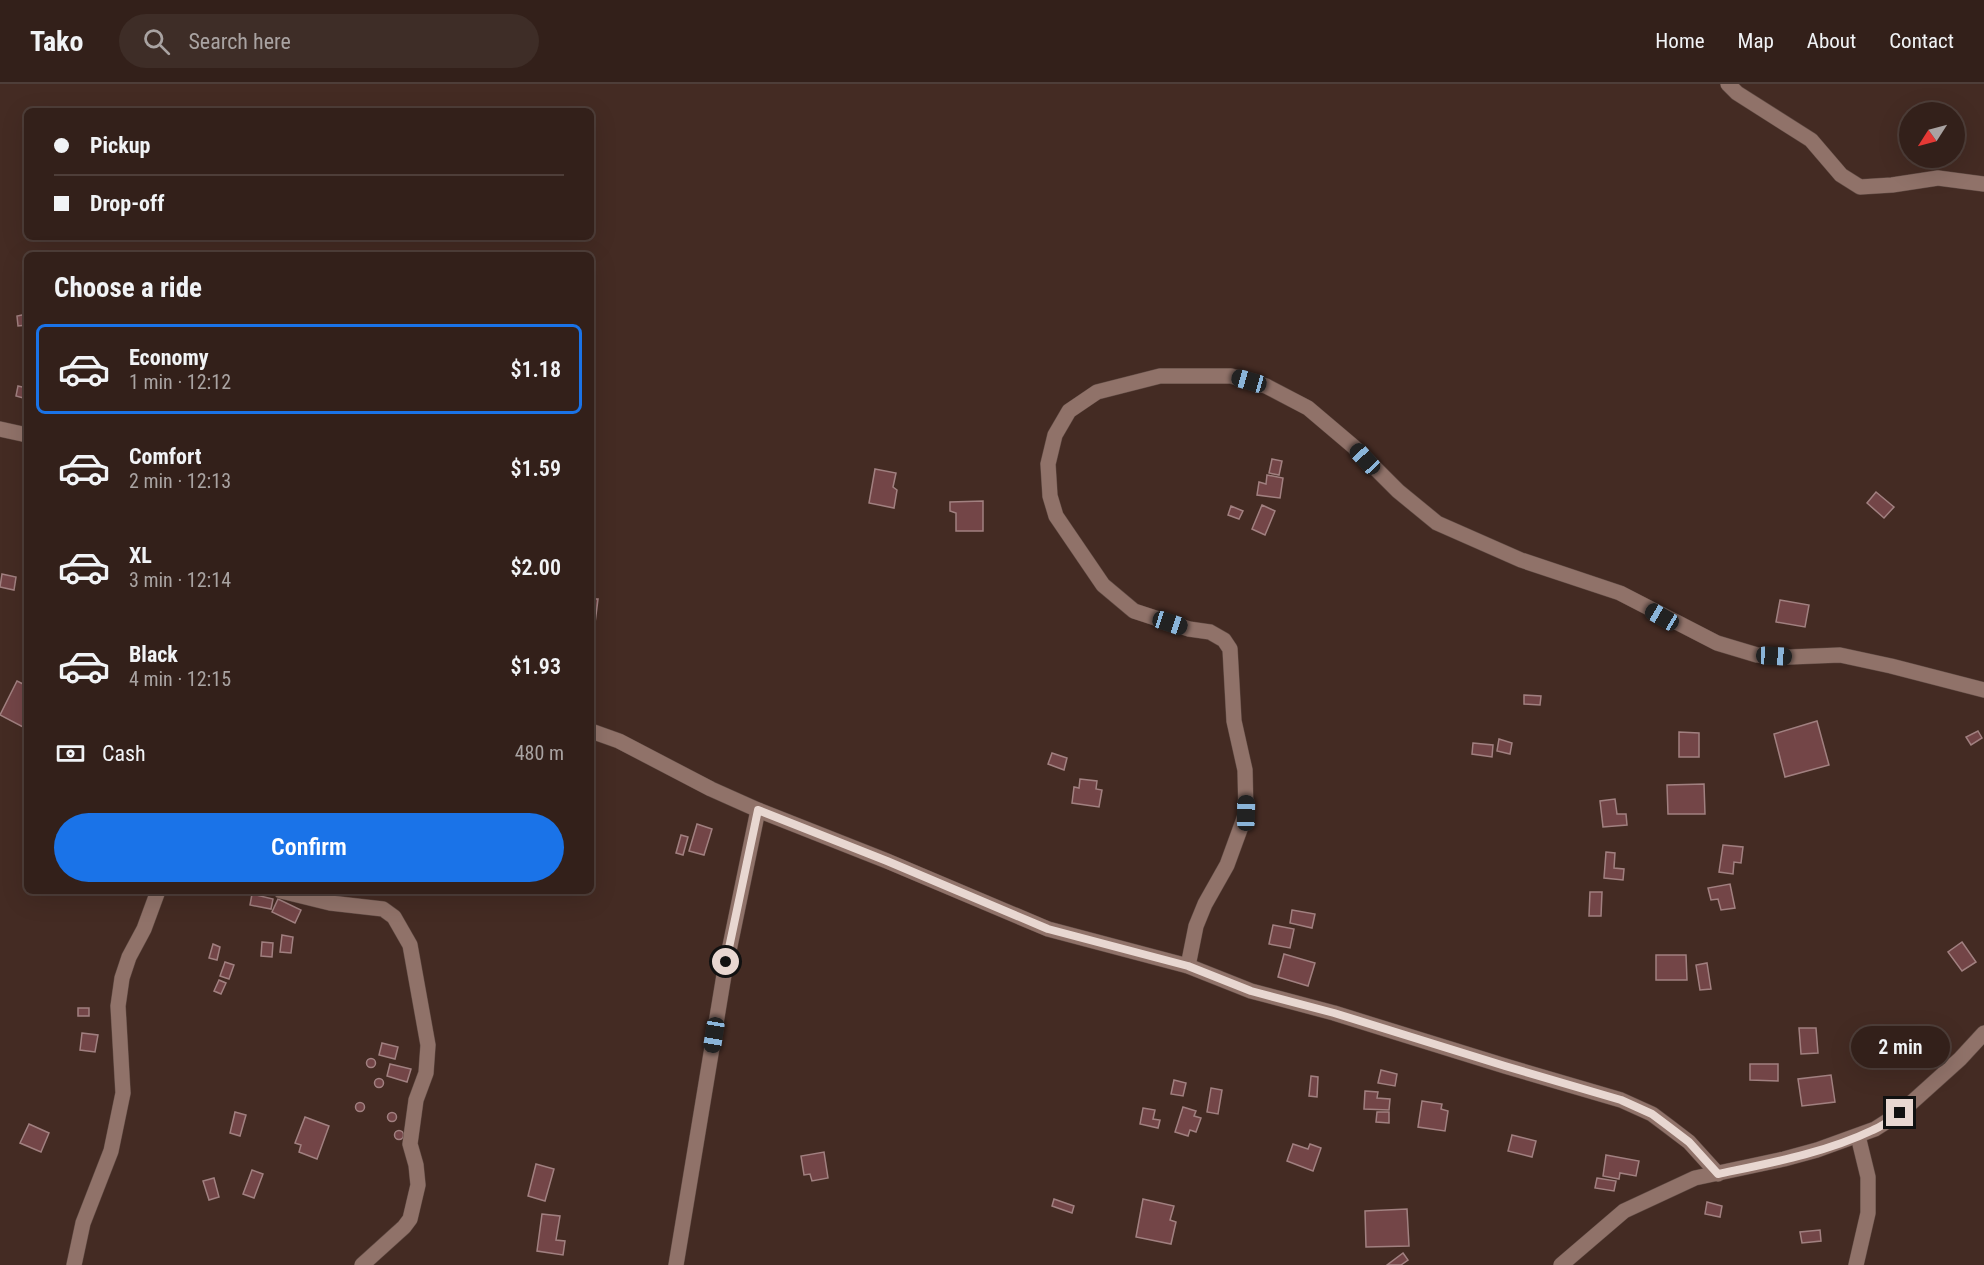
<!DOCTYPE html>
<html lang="en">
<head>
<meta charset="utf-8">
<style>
	body { margin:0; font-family:"Roboto Condensed",sans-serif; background:#3e2d27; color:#f1f3f6; height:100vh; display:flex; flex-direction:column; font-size:22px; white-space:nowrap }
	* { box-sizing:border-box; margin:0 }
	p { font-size:20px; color:#a9a3a2 }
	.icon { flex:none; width:33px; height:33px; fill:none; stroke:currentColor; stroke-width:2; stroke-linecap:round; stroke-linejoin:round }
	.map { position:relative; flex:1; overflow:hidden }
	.drawer { position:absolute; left:24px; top:168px; width:570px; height:642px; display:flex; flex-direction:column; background:#33201a; border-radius:9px; box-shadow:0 6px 24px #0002,0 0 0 2px #4e3e39 }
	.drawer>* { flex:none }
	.guide { position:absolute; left:24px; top:24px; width:570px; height:132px; border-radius:9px; box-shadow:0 6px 24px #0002,0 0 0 2px #4e3e39; display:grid; align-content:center; height:132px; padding:0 30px; background:#33201a }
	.needle { width:39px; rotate:234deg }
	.controls { position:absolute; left:1899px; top:18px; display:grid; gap:12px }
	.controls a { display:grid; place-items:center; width:66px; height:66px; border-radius:50%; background:#33201a; box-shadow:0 6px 24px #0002,0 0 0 2px #4e3e39; font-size:30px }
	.end { position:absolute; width:27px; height:27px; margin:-14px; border:8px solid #e8d7d1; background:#111; box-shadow:0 0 0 3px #111 }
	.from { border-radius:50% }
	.bubble { position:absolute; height:42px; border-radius:21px; background:#33201a; box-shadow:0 6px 24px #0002,0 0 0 2px #4e3e39; font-size:20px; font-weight:600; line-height:42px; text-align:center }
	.car { position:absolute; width:18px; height:36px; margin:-18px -9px; border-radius:8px; box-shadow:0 0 4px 2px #0007; background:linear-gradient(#222 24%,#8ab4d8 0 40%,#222 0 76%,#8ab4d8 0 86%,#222 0) }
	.guide b { display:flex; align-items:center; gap:21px; height:57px; font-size:22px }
	.guide b+b { border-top:2px solid #4e3e39 }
	.guide i { width:15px; height:15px; background:#f1f3f6 }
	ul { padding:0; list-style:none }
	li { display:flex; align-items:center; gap:18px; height:90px; margin:0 12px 9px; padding:0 18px; border:3px solid transparent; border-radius:9px }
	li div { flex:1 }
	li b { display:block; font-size:22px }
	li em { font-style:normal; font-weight:600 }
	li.on { border-color:#1a73e8 }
	li>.icon { width:54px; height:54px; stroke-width:1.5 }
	h2 { padding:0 30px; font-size:27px; line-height:72px }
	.pay { display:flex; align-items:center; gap:15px; height:66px; padding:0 30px; font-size:22px }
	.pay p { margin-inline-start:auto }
	.action { display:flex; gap:12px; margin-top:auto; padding:12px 30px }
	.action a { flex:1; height:69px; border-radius:36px; background:#1a73e8; color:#fff; font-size:24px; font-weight:600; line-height:69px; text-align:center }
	header { display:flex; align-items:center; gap:36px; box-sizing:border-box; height:84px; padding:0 30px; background:#33201a; border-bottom:2px solid #4e3e39 }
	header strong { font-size:28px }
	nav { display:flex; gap:33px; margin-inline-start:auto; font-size:21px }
	.search { width:420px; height:54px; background:#3e2d27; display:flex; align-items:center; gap:15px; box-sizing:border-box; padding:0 21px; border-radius:33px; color:#a9a3a2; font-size:22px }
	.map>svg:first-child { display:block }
	.building { fill:#734547; stroke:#a18080; stroke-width:1.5 }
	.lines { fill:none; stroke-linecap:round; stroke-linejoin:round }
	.minor-casing { stroke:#5f4a43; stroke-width:16 }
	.minor { stroke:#907269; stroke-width:15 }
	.route { stroke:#e8d7d1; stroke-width:8 }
</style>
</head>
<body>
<header>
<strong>Tako</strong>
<div class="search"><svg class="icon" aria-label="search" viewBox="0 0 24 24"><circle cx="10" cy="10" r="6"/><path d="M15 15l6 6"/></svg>Search here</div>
<nav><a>Home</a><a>Map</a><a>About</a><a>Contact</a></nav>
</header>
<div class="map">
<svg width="1984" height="1181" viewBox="0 0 1984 1181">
	<rect width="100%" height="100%" fill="#442b23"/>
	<!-- building -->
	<g class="building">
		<polygon points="27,230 27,241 18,242 17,232"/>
		<polygon points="18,302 27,304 27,315 16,312"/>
		<polygon points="1272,375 1282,377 1279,391 1269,389"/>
		<polygon points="875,385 896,389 893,403 897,406 894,424 869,419"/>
		<polygon points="1267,391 1283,394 1280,414 1257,411 1259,398 1266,400"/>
		<polygon points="1876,408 1894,423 1884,434 1867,419"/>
		<polygon points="983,417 983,447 956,447 956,429 950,427 950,418"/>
		<polygon points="1262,421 1275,427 1265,451 1252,445"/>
		<polygon points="1231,422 1243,427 1239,435 1228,431"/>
		<polygon points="2,490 16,493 14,506 0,503"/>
		<polygon points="591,515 598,515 595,539 591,538"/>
		<polygon points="1780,516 1809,521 1805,543 1776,538"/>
		<polygon points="17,597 27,602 27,635 23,643 0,631"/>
		<polygon points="1524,611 1541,612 1540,621 1524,620"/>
		<polygon points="1817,637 1829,681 1785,693 1774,650"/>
		<polygon points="1978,647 1982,654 1971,661 1966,653"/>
		<polygon points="1679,648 1699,649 1699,673 1679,673"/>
		<polygon points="1499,655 1512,659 1510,670 1497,667"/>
		<polygon points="1473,659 1493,661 1492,673 1472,670"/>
		<polygon points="1052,669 1067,674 1064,686 1048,680"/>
		<polygon points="1080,695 1097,697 1096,705 1102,706 1099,723 1072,719 1074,703 1079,704"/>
		<polygon points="1704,700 1705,730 1668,730 1667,701"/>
		<polygon points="1615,715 1617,730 1626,730 1627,741 1603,743 1600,717"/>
		<polygon points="697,740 712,745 704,771 689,767"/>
		<polygon points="681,751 688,753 683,771 676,769"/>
		<polygon points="1723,761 1743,763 1741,779 1734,778 1733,790 1719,788"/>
		<polygon points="1606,768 1615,769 1614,784 1624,785 1623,796 1604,794"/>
		<polygon points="1730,800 1735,824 1721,826 1718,815 1711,816 1708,804"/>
		<polygon points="1590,808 1602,808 1601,832 1589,832"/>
		<polygon points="252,810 273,815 271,825 250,821"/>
		<polygon points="278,815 301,826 295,839 272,828"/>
		<polygon points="1292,826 1315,830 1312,844 1290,839"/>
		<polygon points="1273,841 1294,845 1290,864 1269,860"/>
		<polygon points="282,851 293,853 291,869 280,868"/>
		<polygon points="262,858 273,859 272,873 261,872"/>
		<polygon points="1962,858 1976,878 1962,887 1948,868"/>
		<polygon points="213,860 220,863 217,876 209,874"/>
		<polygon points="1284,870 1315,879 1308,902 1278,893"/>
		<polygon points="1656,871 1686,871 1687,896 1656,896"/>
		<polygon points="225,878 234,881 229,895 220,892"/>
		<polygon points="1707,879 1711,905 1700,906 1696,881"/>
		<polygon points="219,896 226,899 221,910 214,907"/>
		<rect x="78" y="924" width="11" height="8"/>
		<polygon points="1799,944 1816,944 1818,969 1801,970"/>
		<polygon points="82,949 98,951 95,968 80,966"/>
		<polygon points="382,959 398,963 395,975 379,971"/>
		<circle cx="371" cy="979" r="4.5"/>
		<polygon points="390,980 411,985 407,998 387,992"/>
		<polygon points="1750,980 1778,980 1778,997 1750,996"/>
		<polygon points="1381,986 1397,990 1395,1002 1378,999"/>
		<polygon points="1831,991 1835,1018 1802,1022 1798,995"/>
		<polygon points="1311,992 1318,993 1317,1013 1309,1012"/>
		<circle cx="379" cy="999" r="4.5"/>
		<polygon points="1174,996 1186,999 1183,1012 1171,1010"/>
		<polygon points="1211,1004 1222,1006 1218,1030 1207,1028"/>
		<polygon points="1365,1007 1378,1008 1377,1014 1390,1015 1389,1026 1364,1025"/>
		<polygon points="1422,1017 1442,1020 1441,1025 1448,1027 1445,1047 1418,1043"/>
		<circle cx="360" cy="1023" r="4.5"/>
		<polygon points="1183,1023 1196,1027 1194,1032 1201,1034 1196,1048 1190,1046 1188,1052 1175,1048"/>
		<polygon points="1143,1024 1155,1026 1153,1035 1160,1036 1158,1044 1140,1040"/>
		<polygon points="235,1028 246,1031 240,1052 230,1049"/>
		<polygon points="1377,1028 1389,1028 1389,1039 1376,1038"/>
		<circle cx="392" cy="1033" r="4.5"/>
		<polygon points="305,1033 329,1042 317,1075 299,1068 301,1061 295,1059"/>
		<polygon points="29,1040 49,1049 41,1068 20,1059"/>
		<circle cx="399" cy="1051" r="4.5"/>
		<polygon points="1512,1051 1536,1057 1532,1073 1508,1067"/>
		<polygon points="1293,1060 1308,1065 1310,1060 1321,1064 1313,1087 1287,1077"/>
		<polygon points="824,1068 828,1094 812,1097 810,1090 804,1091 801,1072"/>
		<polygon points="1606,1071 1639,1077 1636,1092 1620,1089 1619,1095 1603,1092"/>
		<polygon points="536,1080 554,1085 545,1117 528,1112"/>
		<polygon points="252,1086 263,1090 254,1114 243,1110"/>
		<polygon points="214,1094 219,1113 209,1116 203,1097"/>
		<polygon points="1597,1094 1616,1097 1614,1107 1595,1104"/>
		<polygon points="1054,1115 1074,1122 1072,1129 1052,1122"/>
		<polygon points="1143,1115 1174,1122 1170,1136 1176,1138 1171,1160 1136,1153"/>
		<polygon points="1707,1118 1722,1122 1720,1133 1705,1130"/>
		<polygon points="1407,1125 1409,1162 1366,1163 1365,1127"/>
		<polygon points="542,1130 560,1132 556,1156 565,1157 563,1171 537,1167"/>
		<polygon points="1820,1146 1821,1157 1802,1159 1800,1148"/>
		<polygon points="1403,1169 1408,1176 1401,1181 1387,1181"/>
	</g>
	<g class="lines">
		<defs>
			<g id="minor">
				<polyline points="1728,0 1737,9 1811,56 1841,91 1860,103 1892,101 1938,94 1984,100"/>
				<polyline points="0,345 27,351"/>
				<polyline points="591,647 619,657 711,705 758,726 887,777 1048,845 1188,882 1251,907 1334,929 1505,982 1621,1016 1652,1030 1668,1042 1689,1058 1718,1090"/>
				<polyline points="281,807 330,819 383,825 394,833 410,861 428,961 426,989 416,1016 410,1060 416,1081 418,1101 410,1135 404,1143 362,1181"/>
				<polyline points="1188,882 1196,842 1205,820 1227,781 1246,729 1245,686 1234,637 1230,565 1224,556 1210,548 1189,545 1134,527 1103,501 1056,432 1050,412 1048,380 1055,351 1069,327 1097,308 1160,292 1231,292 1266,302 1308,324 1354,363 1398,407 1437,439 1521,476 1620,509 1717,559 1757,571 1790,573 1840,571 1891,582 1984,606"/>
				<polyline points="74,1181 83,1139 111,1067 123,1009 118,922 122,894 129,873 144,845 158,807"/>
				<polyline points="676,1181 724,891 758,726"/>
				<polyline points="1561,1181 1624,1127 1695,1094 1784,1075 1817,1066 1875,1045 1900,1029 1960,975 1984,949"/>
				<polyline points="1856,1181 1868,1129 1868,1093 1858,1052"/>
			</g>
		</defs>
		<!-- minor casing -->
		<use href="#minor" class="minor-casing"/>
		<!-- minor -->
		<use href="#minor" class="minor"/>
	</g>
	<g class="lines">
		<!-- route -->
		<path class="route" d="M726,878L758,726L887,777L1048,845L1188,882L1251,907L1334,929L1505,982L1621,1016L1652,1030L1668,1042L1689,1058L1718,1090C1770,1079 1825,1069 1873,1046C1883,1042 1892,1035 1900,1029"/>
	</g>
</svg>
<div class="controls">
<a><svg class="needle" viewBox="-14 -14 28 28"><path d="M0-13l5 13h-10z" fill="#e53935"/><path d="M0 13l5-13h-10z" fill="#a9a3a2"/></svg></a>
</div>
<i class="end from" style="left:726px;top:878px"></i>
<i class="end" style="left:1900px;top:1029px"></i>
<div class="bubble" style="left:1851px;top:942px;width:99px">2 min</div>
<i class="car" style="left:1249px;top:297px;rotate:286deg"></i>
<i class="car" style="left:1365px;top:375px;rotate:317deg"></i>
<i class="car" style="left:1662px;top:533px;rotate:300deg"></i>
<i class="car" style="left:1170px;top:539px;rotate:108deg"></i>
<i class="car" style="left:1774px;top:572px;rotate:93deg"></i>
<i class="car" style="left:1246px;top:729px;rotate:1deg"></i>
<i class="car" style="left:714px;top:951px;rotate:189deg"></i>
<div class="guide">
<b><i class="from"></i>Pickup</b>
<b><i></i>Drop-off</b>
</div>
<section class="drawer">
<h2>Choose a ride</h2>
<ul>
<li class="on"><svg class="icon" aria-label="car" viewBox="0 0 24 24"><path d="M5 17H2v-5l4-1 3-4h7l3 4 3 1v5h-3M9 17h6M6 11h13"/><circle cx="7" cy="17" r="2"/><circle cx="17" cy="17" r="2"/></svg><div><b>Economy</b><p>1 min · 12:12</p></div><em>$1.18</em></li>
<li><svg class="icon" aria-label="car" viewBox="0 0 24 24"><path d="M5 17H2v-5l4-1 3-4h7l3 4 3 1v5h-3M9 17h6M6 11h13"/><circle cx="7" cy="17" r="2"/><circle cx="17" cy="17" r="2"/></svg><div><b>Comfort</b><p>2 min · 12:13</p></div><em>$1.59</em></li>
<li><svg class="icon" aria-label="car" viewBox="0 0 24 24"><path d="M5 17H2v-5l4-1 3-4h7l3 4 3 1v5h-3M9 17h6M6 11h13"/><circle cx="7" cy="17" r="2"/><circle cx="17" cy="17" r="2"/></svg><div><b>XL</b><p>3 min · 12:14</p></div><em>$2.00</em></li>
<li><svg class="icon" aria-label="car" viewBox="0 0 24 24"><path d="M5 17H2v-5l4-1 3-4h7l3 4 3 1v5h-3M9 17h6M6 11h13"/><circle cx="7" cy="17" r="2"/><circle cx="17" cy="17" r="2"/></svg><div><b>Black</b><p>4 min · 12:15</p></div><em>$1.93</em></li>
</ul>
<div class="pay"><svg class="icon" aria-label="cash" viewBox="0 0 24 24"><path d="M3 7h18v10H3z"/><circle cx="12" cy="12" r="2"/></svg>Cash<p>480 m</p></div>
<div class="action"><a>Confirm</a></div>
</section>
</div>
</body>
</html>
